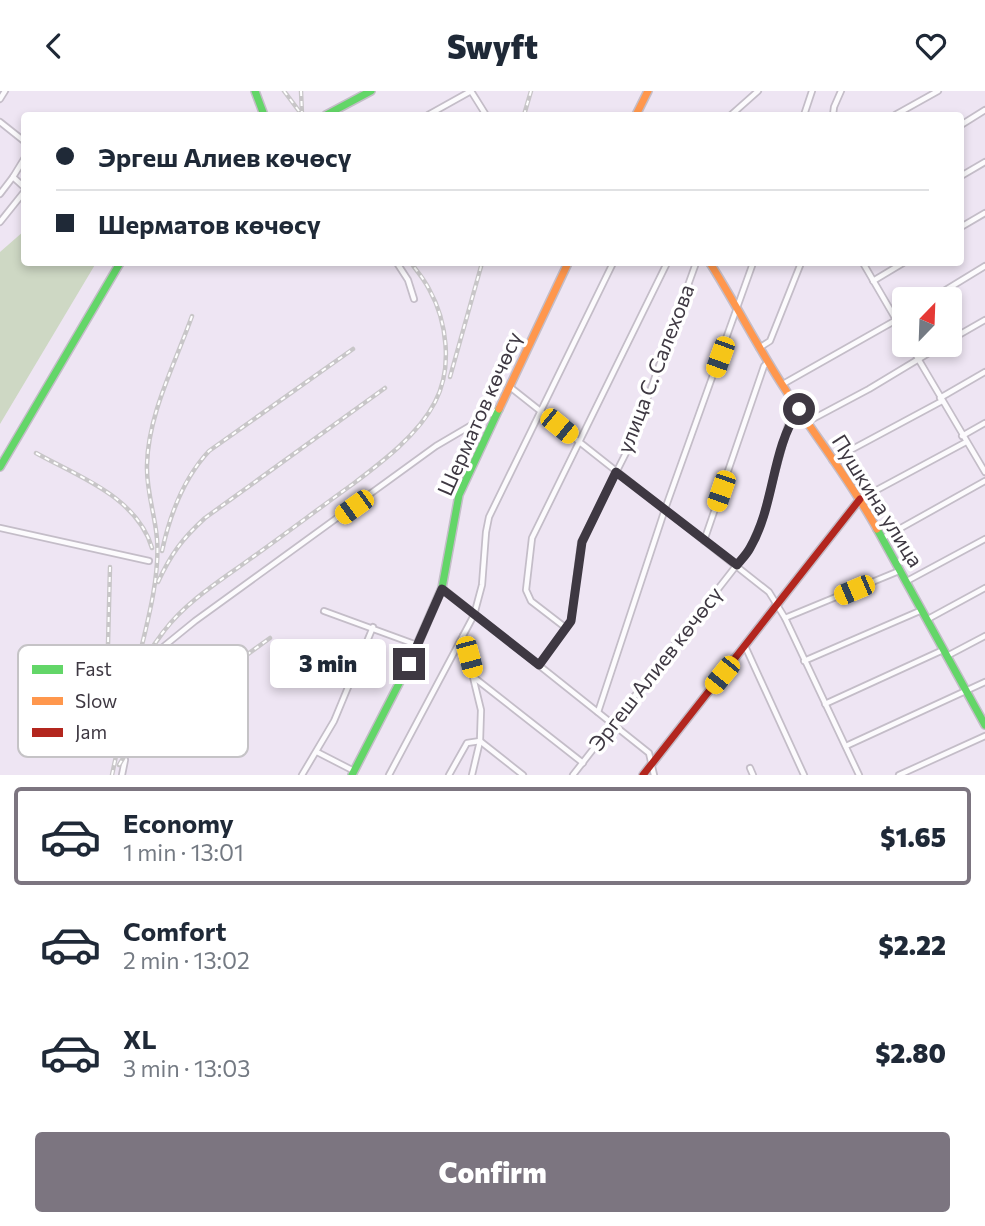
<!DOCTYPE html>
<html lang="en">
<head>
<meta charset="utf-8">
<style>
	body { margin:0; font-family:Commissioner,sans-serif; background:#f2f2f3; color:#1f2937; height:100vh; display:flex; flex-direction:column; font-size:26px; white-space:nowrap }
	* { box-sizing:border-box; margin:0 }
	p { font-size:23px; color:#747a83 }
	.icon { flex:none; width:38px; height:38px; fill:none; stroke:currentColor; stroke-width:2; stroke-linecap:round; stroke-linejoin:round }
	.map { position:relative; height:684px; overflow:hidden }
	.drawer { display:flex; flex-direction:column; background:#fff; flex:1 }
	.drawer>* { flex:none }
	.guide { position:absolute; left:21px; top:21px; width:943px; height:154px; border-radius:7px; box-shadow:0 4px 10px #0003; display:grid; align-content:center; height:154px; padding:0 35px; background:#fff }
	.needle { width:46px; rotate:23deg }
	.tools { position:absolute; left:892px; top:196px; display:grid; gap:14px }
	.tools a { display:grid; place-items:center; width:70px; height:70px; border-radius:7px; background:#fff; box-shadow:0 4px 10px #0003; font-size:35px }
	.end { position:absolute; width:32px; height:32px; margin:-16px; border:9px solid #3e3842; background:#fff; box-shadow:0 0 0 4px #fff }
	.from { border-radius:50% }
	.bubble { position:absolute; height:49px; border-radius:7px; background:#fff; box-shadow:0 4px 10px #0003; font-size:23px; font-weight:800; line-height:49px; text-align:center }
	.car { position:absolute; width:21px; height:42px; margin:-21px -10px; border-radius:9px; box-shadow:0 0 5px 2px #0007; background:linear-gradient(#f5c518 24%,#345 0 40%,#f5c518 0 76%,#345 0 86%,#f5c518 0) }
	.guide b { display:flex; align-items:center; gap:24px; height:66px; font-size:26px }
	.guide b+b { border-top:2px solid #e0e1e3 }
	.guide i { width:18px; height:18px; background:#1f2937 }
	ul { padding:12px 0 0; list-style:none }
	li { display:flex; align-items:center; gap:21px; height:98px; margin:0 14px 10px; padding:0 21px; border:4px solid transparent; border-radius:7px }
	li div { flex:1 }
	li b { display:block; font-size:26px }
	li em { font-style:normal; font-weight:800 }
	li.on { border-color:#7c7580 }
	li>.icon { width:63px; height:63px; stroke-width:1.5 }
	.button { display:flex; gap:14px; margin-top:auto; padding:14px 35px }
	.button a { flex:1; height:80px; border-radius:7px; background:#7c7580; color:#fff; font-size:28px; font-weight:800; line-height:80px; text-align:center }
	header { display:flex; justify-content:space-between; align-items:center; height:91px; padding:0 35px; background:#fff; font-size:32px; font-weight:800 }
	.map>svg:first-child { display:block }
	.green { fill:#ced8c4 }
	.lines { fill:none; stroke-linecap:round; stroke-linejoin:round }
	.street-casing { stroke:#c4bdc8; stroke-width:8 }
	.fast-casing { stroke:#c4bdc8; stroke-width:10 }
	.slow-casing { stroke:#c4bdc8; stroke-width:10 }
	.jam-casing { stroke:#c4bdc8; stroke-width:10 }
	.street { stroke:#fcfbfd; stroke-width:4.5 }
	.fast { stroke:#63d668; stroke-width:7 }
	.slow { stroke:#ff974d; stroke-width:7 }
	.jam { stroke:#b3261e; stroke-width:7 }
	.rail-casing { stroke:#c8c6c8; stroke-width:4.5 }
	.rail { stroke:#fff; stroke-width:2; stroke-dasharray:5; stroke-linecap:butt }
	.route { stroke:#3e3842; stroke-width:9 }
	.labels { text-anchor:middle; stroke-width:7; stroke-linejoin:round; paint-order:stroke }
	.street-label { font-size:21px; fill:#3e3842; stroke:#fff }
	.key { fill:#fff; stroke:#c5c3c6; stroke-width:2 }
	.key-label { font-size:19px; fill:#3e3842 }
</style>
</head>
<body>
<header><svg class="icon" aria-label="back" viewBox="0 0 24 24"><path d="M15 5l-7 7 7 7"/></svg>Swyft<svg class="icon" aria-label="heart" viewBox="0 0 24 24"><path d="M12 20l-8-8c-3-5 5-10 8-4 3-6 11-1 8 4z"/></svg></header>
<div class="map">
<svg width="985" height="684" viewBox="0 0 985 684">
	<rect width="100%" height="100%" fill="#eee5f3"/>
	<!-- green -->
	<polygon class="green" points="24,140 24,172 96,172 0,333 0,161"/>
	<g class="lines">
		<defs>
			<g id="street">
				<polyline points="0,8 5,0"/>
				<polyline points="428,24 471,0 486,24"/>
				<polyline points="731,24 758,0"/>
				<polyline points="804,24 812,0"/>
				<polyline points="833,24 834,16 841,0"/>
				<polyline points="895,24 938,0"/>
				<polyline points="0,31 24,50"/>
				<polyline points="961,34 985,19"/>
				<polyline points="961,85 985,71"/>
				<polyline points="13,86 24,68"/>
				<polyline points="0,103 13,86 24,96"/>
				<polyline points="0,131 24,101"/>
				<polyline points="961,136 985,122"/>
				<polyline points="397,172 408,189 414,208"/>
				<polyline points="863,172 905,244"/>
				<polyline points="873,190 903,172"/>
				<polyline points="931,208 985,175"/>
				<polyline points="950,249 985,229"/>
				<polyline points="910,254 985,381"/>
				<polyline points="759,257 770,250 801,172"/>
				<polyline points="783,293 905,224"/>
				<polyline points="510,296 769,501 785,527 859,684"/>
				<polyline points="940,307 985,281"/>
				<polyline points="807,331 869,298 942,254"/>
				<polyline points="962,345 985,332"/>
				<polyline points="832,369 942,310"/>
				<polyline points="860,408 966,351"/>
				<polyline points="0,437 149,470"/>
				<polyline points="883,447 985,390"/>
				<polyline points="704,450 764,275 768,271"/>
				<polyline points="907,490 985,448"/>
				<polyline points="442,497 649,662 654,684"/>
				<polyline points="324,520 417,554"/>
				<polyline points="785,527 899,480"/>
				<polyline points="928,528 985,497"/>
				<polyline points="566,537 531,510 526,499 532,447 667,172"/>
				<polyline points="463,545 481,619 480,650 472,684"/>
				<polyline points="745,555 804,684"/>
				<polyline points="947,565 985,545"/>
				<polyline points="804,570 922,519"/>
				<polyline points="539,574 571,530 581,451 632,350 696,172"/>
				<polyline points="145,582 152,565 195,530 436,355 499,318"/>
				<polyline points="476,588 583,672"/>
				<polyline points="825,613 943,559"/>
				<polyline points="598,621 665,418 753,172"/>
				<polyline points="846,655 985,591"/>
				<polyline points="317,661 354,680"/>
				<polyline points="750,677 753,684"/>
				<polyline points="122,684 125,669"/>
				<polyline points="302,684 334,630 373,536"/>
				<polyline points="389,684 474,524 482,494 486,441 489,426 613,172"/>
				<polyline points="449,684 467,652 480,650 523,684"/>
				<polyline points="573,684 750,457 763,427 788,334 798,319"/>
				<polyline points="899,684 985,645"/>
			</g>
			<g id="fast">
				<polyline points="255,0 264,24"/>
				<polyline points="326,24 371,0"/>
				<polyline points="0,376 120,172"/>
				<polyline points="877,438 985,634"/>
				<polyline points="352,684 409,573 442,497 459,404 499,318"/>
			</g>
			<g id="slow">
				<polyline points="636,24 648,0"/>
				<path d="M710,172C736,213 758,257 785,298C815,345 850,389 877,438"/>
				<polyline points="499,318 568,172"/>
			</g>
			<polyline id="jam" points="643,684 860,408"/>
		</defs>
		<!-- street casing -->
		<use href="#street" class="street-casing"/>
		<!-- fast casing -->
		<use href="#fast" class="fast-casing"/>
		<!-- slow casing -->
		<use href="#slow" class="slow-casing"/>
		<!-- jam casing -->
		<use href="#jam" class="jam-casing"/>
		<!-- street -->
		<use href="#street" class="street"/>
		<!-- fast -->
		<use href="#fast" class="fast"/>
		<!-- slow -->
		<use href="#slow" class="slow"/>
		<!-- jam -->
		<use href="#jam" class="jam"/>
		<defs>
			<g id="rail">
				<polyline points="284,0 302,24"/>
				<polyline points="301,0 302,24"/>
				<polyline points="524,24 531,0"/>
				<polyline points="450,286 482,172"/>
				<path d="M36,362C79,386 137,406 152,457"/>
				<path d="M162,460C170,423 183,388 209,360L353,258"/>
				<polyline points="110,476 108,553 118,631"/>
				<path d="M158,491C171,463 182,448 205,427L385,297"/>
				<path d="M138,570C147,533 160,486 157,448C155,423 146,399 147,374C148,323 175,273 192,225"/>
				<polyline points="119,674 133,651 150,634 270,547"/>
				<path d="M112,684C123,633 131,581 164,540C187,510 220,490 250,468C284,444 318,418 353,393C382,371 418,344 435,311C453,277 447,230 429,198C424,188 417,180 411,172"/>
			</g>
		</defs>
		<!-- rail casing -->
		<use href="#rail" class="rail-casing"/>
		<!-- rail -->
		<use href="#rail" class="rail"/>
	</g>
	<g class="lines">
		<!-- route -->
		<path class="route" d="M409,573L442,498L539,574L571,530L582,451L616,381L737,474C741,469 747,463 750,457C775,414 771,359 799,318"/>
	</g>
	<g class="labels">
		<!-- street labels -->
		<g class="street-label">
			<text transform="translate(656 278) rotate(-69)" y="7">улица С. Салехова</text>
			<text transform="translate(480 323) rotate(-66)" y="7">Шерматов көчөсү</text>
			<text transform="translate(877 410) rotate(58)" y="7">Пушкина улица</text>
			<text transform="translate(656 578) rotate(-52)" y="7">Эргеш Алиев көчөсү</text>
		</g>
	</g>
	<!-- legend -->
	<rect x="18" y="554" width="230" height="112" rx="10" class="key"/>
	<rect x="32" y="574" width="31" height="9" fill="#63d668"/>
	<rect x="32" y="606" width="31" height="8" fill="#ff974d"/>
	<rect x="32" y="637" width="31" height="9" fill="#b3261e"/>
	<g class="key-label">
		<text x="75" y="585">Fast</text>
		<text x="75" y="617">Slow</text>
		<text x="75" y="648">Jam</text>
	</g>
</svg>
<div class="tools">
<a><svg class="needle" viewBox="-14 -14 28 28"><path d="M0-13l5 13h-10z" fill="#e53935"/><path d="M0 13l5-13h-10z" fill="#747a83"/></svg></a>
</div>
<i class="end from" style="left:799px;top:318px"></i>
<i class="end" style="left:409px;top:573px"></i>
<div class="bubble" style="left:270px;top:548px;width:116px">3 min</div>
<i class="car" style="left:720px;top:266px;rotate:200deg"></i>
<i class="car" style="left:559px;top:335px;rotate:129deg"></i>
<i class="car" style="left:721px;top:400px;rotate:199deg"></i>
<i class="car" style="left:354px;top:416px;rotate:234deg"></i>
<i class="car" style="left:854px;top:499px;rotate:247deg"></i>
<i class="car" style="left:469px;top:566px;rotate:165deg"></i>
<i class="car" style="left:722px;top:584px;rotate:219deg"></i>
<div class="guide">
<b><i class="from"></i>Эргеш Алиев көчөсү</b>
<b><i></i>Шерматов көчөсү</b>
</div>
</div>
<section class="drawer">
<ul>
<li class="on"><svg class="icon" aria-label="car" viewBox="0 0 24 24"><path d="M5 17H2v-5l4-1 3-4h7l3 4 3 1v5h-3M9 17h6M6 11h13"/><circle cx="7" cy="17" r="2"/><circle cx="17" cy="17" r="2"/></svg><div><b>Economy</b><p>1 min · 13:01</p></div><em>$1.65</em></li>
<li><svg class="icon" aria-label="car" viewBox="0 0 24 24"><path d="M5 17H2v-5l4-1 3-4h7l3 4 3 1v5h-3M9 17h6M6 11h13"/><circle cx="7" cy="17" r="2"/><circle cx="17" cy="17" r="2"/></svg><div><b>Comfort</b><p>2 min · 13:02</p></div><em>$2.22</em></li>
<li><svg class="icon" aria-label="car" viewBox="0 0 24 24"><path d="M5 17H2v-5l4-1 3-4h7l3 4 3 1v5h-3M9 17h6M6 11h13"/><circle cx="7" cy="17" r="2"/><circle cx="17" cy="17" r="2"/></svg><div><b>XL</b><p>3 min · 13:03</p></div><em>$2.80</em></li>
</ul>
<div class="button"><a>Confirm</a></div>
</section>
</body>
</html>
